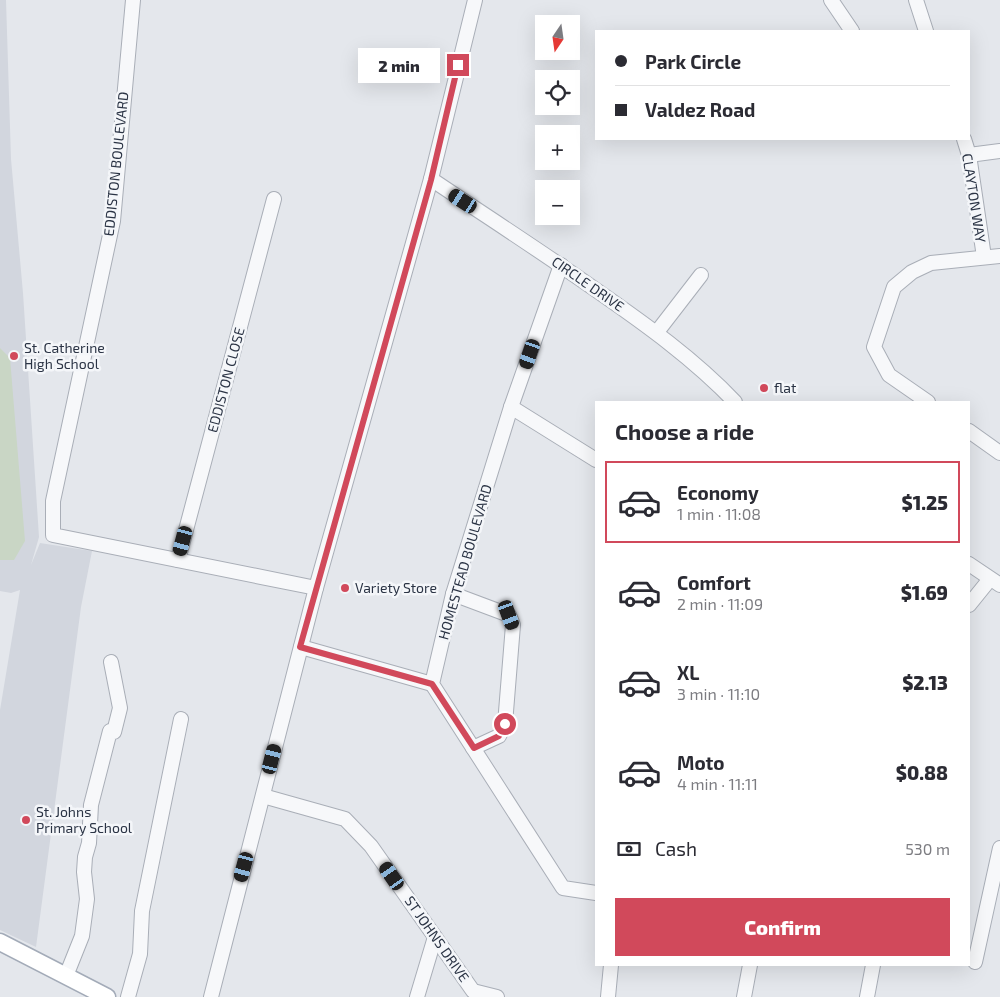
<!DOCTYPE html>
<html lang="en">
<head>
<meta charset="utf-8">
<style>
	body { margin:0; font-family:"Exo 2",sans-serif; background:#f7f7f7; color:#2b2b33; height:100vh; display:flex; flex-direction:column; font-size:19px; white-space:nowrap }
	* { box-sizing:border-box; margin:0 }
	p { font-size:16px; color:#7c7c81 }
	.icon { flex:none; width:28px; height:28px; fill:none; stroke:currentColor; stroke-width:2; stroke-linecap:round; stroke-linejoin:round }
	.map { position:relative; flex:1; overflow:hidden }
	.sheet { position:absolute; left:595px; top:401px; width:375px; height:565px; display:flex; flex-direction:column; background:#fff; border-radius:0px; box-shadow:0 5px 20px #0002 }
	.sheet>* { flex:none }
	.hud { position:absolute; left:595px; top:30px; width:375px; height:110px; border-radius:0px; box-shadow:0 5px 20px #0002; display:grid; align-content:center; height:110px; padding:0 20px; background:#fff }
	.needle { width:32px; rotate:193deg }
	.tools { position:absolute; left:535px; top:15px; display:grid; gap:10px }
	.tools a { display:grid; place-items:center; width:45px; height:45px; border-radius:0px; background:#fff; box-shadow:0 5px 20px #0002; font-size:25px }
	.end { position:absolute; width:22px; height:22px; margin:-11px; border:6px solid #d1495b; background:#fff; box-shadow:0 0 0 2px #fff }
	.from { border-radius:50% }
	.bubble { position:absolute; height:35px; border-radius:0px; background:#fff; box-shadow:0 5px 20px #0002; font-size:16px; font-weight:800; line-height:35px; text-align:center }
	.car { position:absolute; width:15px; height:30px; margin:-15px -8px; border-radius:6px; box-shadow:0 0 4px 1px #0007; background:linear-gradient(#222 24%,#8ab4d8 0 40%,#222 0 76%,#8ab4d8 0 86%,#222 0) }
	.hud b { display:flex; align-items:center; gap:18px; height:48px; font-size:19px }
	.hud b+b { border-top:1px solid #e1e1e2 }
	.hud i { width:12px; height:12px; background:#2b2b33 }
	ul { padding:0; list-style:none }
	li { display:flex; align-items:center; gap:15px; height:82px; margin:0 10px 8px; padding:0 10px; border:2px solid transparent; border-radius:0px }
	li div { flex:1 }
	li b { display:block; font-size:19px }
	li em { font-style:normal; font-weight:800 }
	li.on { border-color:#d1495b }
	li>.icon { width:45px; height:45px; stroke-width:1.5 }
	h2 { padding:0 20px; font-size:22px; line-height:60px }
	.pay { display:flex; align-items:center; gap:12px; height:55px; padding:0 20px; font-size:19px }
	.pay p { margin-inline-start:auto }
	.cta { display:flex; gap:10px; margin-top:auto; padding:10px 20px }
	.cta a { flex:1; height:58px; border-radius:0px; background:#d1495b; color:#fff; font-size:20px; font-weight:800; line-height:58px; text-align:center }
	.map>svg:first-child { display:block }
	.built { fill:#d2d6de }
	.green { fill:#c9d6c5 }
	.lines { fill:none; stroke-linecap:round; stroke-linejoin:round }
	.minor-casing { stroke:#a9aeb7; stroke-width:16 }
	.major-casing { stroke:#a3abb8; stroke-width:19 }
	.minor { stroke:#f7f8fa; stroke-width:14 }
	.major { stroke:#fff; stroke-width:16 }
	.route { stroke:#d1495b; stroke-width:6 }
	.poi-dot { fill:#d1495b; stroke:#f4f6f9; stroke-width:2 }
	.labels { text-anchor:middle; stroke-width:5; stroke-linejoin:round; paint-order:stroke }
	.street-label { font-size:14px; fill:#2b3445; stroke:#f4f6f9 }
	.poi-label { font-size:14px; fill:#2b3445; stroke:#f4f6f9; text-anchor:start }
</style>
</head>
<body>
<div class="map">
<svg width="1000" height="997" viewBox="0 0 1000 997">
	<rect width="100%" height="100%" fill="#e4e7ec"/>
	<!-- built -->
	<polygon class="built" points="0,0 6,0 11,159 23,293 39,537 31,565 40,543 92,551 81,607 36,947 0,930 0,710 20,590 11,593 0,591"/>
	<!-- green -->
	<polygon class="green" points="0,348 10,358 25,541 14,560 0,560"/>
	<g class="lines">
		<defs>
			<g id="minor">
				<polyline points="133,0 113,221 53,501 53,535 316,588"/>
				<polyline points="831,0 852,31"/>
				<polyline points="916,0 926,31"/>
				<polyline points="964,139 969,155 984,257"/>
				<polyline points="969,155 1000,151"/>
				<path d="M431,179C486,216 542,252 596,290C645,324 694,359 735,402"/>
				<polyline points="561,265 511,407 453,594 432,684 563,888 596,893"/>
				<polyline points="657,332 701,275"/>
				<polyline points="928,402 889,375 874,347 894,287 912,272 931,263 1000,256"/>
				<polyline points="511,407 596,460"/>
				<polyline points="969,431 1000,453"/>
				<polyline points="178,560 274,199"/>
				<polyline points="969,564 1000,585"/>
				<polyline points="453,594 509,615 513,625 505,724 499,736 473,748"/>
				<polyline points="969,605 990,579"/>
				<polyline points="301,647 432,684"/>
				<polyline points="263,796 345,819 371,846 473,991 497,997"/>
				<polyline points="975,962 1000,848"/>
				<polyline points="66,976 82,936 87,899 84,872 85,857 89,843 91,805 110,731 114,732 120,708 111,662"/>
				<polyline points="128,997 140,954 142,911 181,719"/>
				<polyline points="211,997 316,588 431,179 475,0"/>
				<polyline points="417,997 435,937"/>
				<polyline points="608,997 611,965"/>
				<polyline points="744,997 750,965"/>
				<polyline points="867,997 873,965"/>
			</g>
			<polyline id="major" points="0,942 107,997"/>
		</defs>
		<!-- minor casing -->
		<use href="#minor" class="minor-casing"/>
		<!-- major casing -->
		<use href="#major" class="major-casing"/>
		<!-- minor -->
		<use href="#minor" class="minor"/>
		<!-- major -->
		<use href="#major" class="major"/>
	</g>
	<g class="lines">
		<!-- route -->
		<polyline class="route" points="458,65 431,180 300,647 432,684 474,748 499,736 505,724"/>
	</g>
	<!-- markers -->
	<g class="poi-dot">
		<circle cx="14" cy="356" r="5"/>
		<circle cx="764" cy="388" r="5"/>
		<circle cx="345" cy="588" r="5"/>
		<circle cx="26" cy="820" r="5"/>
	</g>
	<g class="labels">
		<!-- street labels -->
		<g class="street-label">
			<text transform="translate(116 164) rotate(-84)" y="5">EDDISTON BOULEVARD</text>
			<text transform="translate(974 198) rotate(81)" y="5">CLAYTON WAY</text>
			<text transform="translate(588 284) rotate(35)" y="5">CIRCLE DRIVE</text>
			<text transform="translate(226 380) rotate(-75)" y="5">EDDISTON CLOSE</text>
			<text transform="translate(465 562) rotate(-74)" y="5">HOMESTEAD BOULEVARD</text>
			<text transform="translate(437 939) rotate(55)" y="5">ST JOHNS DRIVE</text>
		</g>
		<!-- poi labels -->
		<g class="poi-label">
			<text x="24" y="353">St. Catherine<tspan x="24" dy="16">High School</tspan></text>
			<text x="774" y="393">flat</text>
			<text x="355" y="593">Variety Store</text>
			<text x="36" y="817">St. Johns<tspan x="36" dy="16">Primary School</tspan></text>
		</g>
	</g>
</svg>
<div class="tools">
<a><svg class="needle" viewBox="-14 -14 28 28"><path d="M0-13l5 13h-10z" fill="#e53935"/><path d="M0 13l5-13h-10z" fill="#7c7c81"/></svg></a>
<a><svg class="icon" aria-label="locate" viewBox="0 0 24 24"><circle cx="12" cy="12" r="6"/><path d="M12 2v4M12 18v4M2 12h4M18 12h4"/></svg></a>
<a>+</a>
<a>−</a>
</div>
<i class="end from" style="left:505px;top:724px"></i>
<i class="end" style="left:458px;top:65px"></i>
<div class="bubble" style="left:358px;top:48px;width:82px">2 min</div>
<i class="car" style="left:463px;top:201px;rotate:303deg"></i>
<i class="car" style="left:530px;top:354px;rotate:199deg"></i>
<i class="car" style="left:183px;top:541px;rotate:195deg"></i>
<i class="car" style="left:509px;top:615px;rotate:160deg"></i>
<i class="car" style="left:272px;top:759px;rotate:14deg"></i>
<i class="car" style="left:244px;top:867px;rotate:195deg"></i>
<i class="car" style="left:392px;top:876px;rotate:325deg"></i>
<div class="hud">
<b><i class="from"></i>Park Circle</b>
<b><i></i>Valdez Road</b>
</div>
<section class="sheet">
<h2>Choose a ride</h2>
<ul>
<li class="on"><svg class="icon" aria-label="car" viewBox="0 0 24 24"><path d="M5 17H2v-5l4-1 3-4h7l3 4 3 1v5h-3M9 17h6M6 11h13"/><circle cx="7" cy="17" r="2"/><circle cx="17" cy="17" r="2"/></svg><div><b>Economy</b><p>1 min · 11:08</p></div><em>$1.25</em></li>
<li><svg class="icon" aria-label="car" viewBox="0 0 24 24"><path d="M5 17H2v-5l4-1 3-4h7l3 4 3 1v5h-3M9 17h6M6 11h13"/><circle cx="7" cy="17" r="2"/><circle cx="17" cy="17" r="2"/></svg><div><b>Comfort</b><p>2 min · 11:09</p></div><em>$1.69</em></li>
<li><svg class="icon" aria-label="car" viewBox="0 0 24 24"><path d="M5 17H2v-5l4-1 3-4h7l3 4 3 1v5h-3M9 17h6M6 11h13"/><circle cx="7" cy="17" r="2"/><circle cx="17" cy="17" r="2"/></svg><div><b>XL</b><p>3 min · 11:10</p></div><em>$2.13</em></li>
<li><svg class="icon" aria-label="car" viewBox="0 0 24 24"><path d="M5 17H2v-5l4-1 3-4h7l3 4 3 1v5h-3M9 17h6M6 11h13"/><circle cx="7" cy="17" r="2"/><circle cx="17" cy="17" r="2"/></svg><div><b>Moto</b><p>4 min · 11:11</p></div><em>$0.88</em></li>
</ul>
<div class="pay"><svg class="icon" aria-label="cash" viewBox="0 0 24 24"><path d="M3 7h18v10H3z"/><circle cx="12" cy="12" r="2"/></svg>Cash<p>530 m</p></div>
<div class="cta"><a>Confirm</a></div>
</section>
</div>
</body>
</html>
